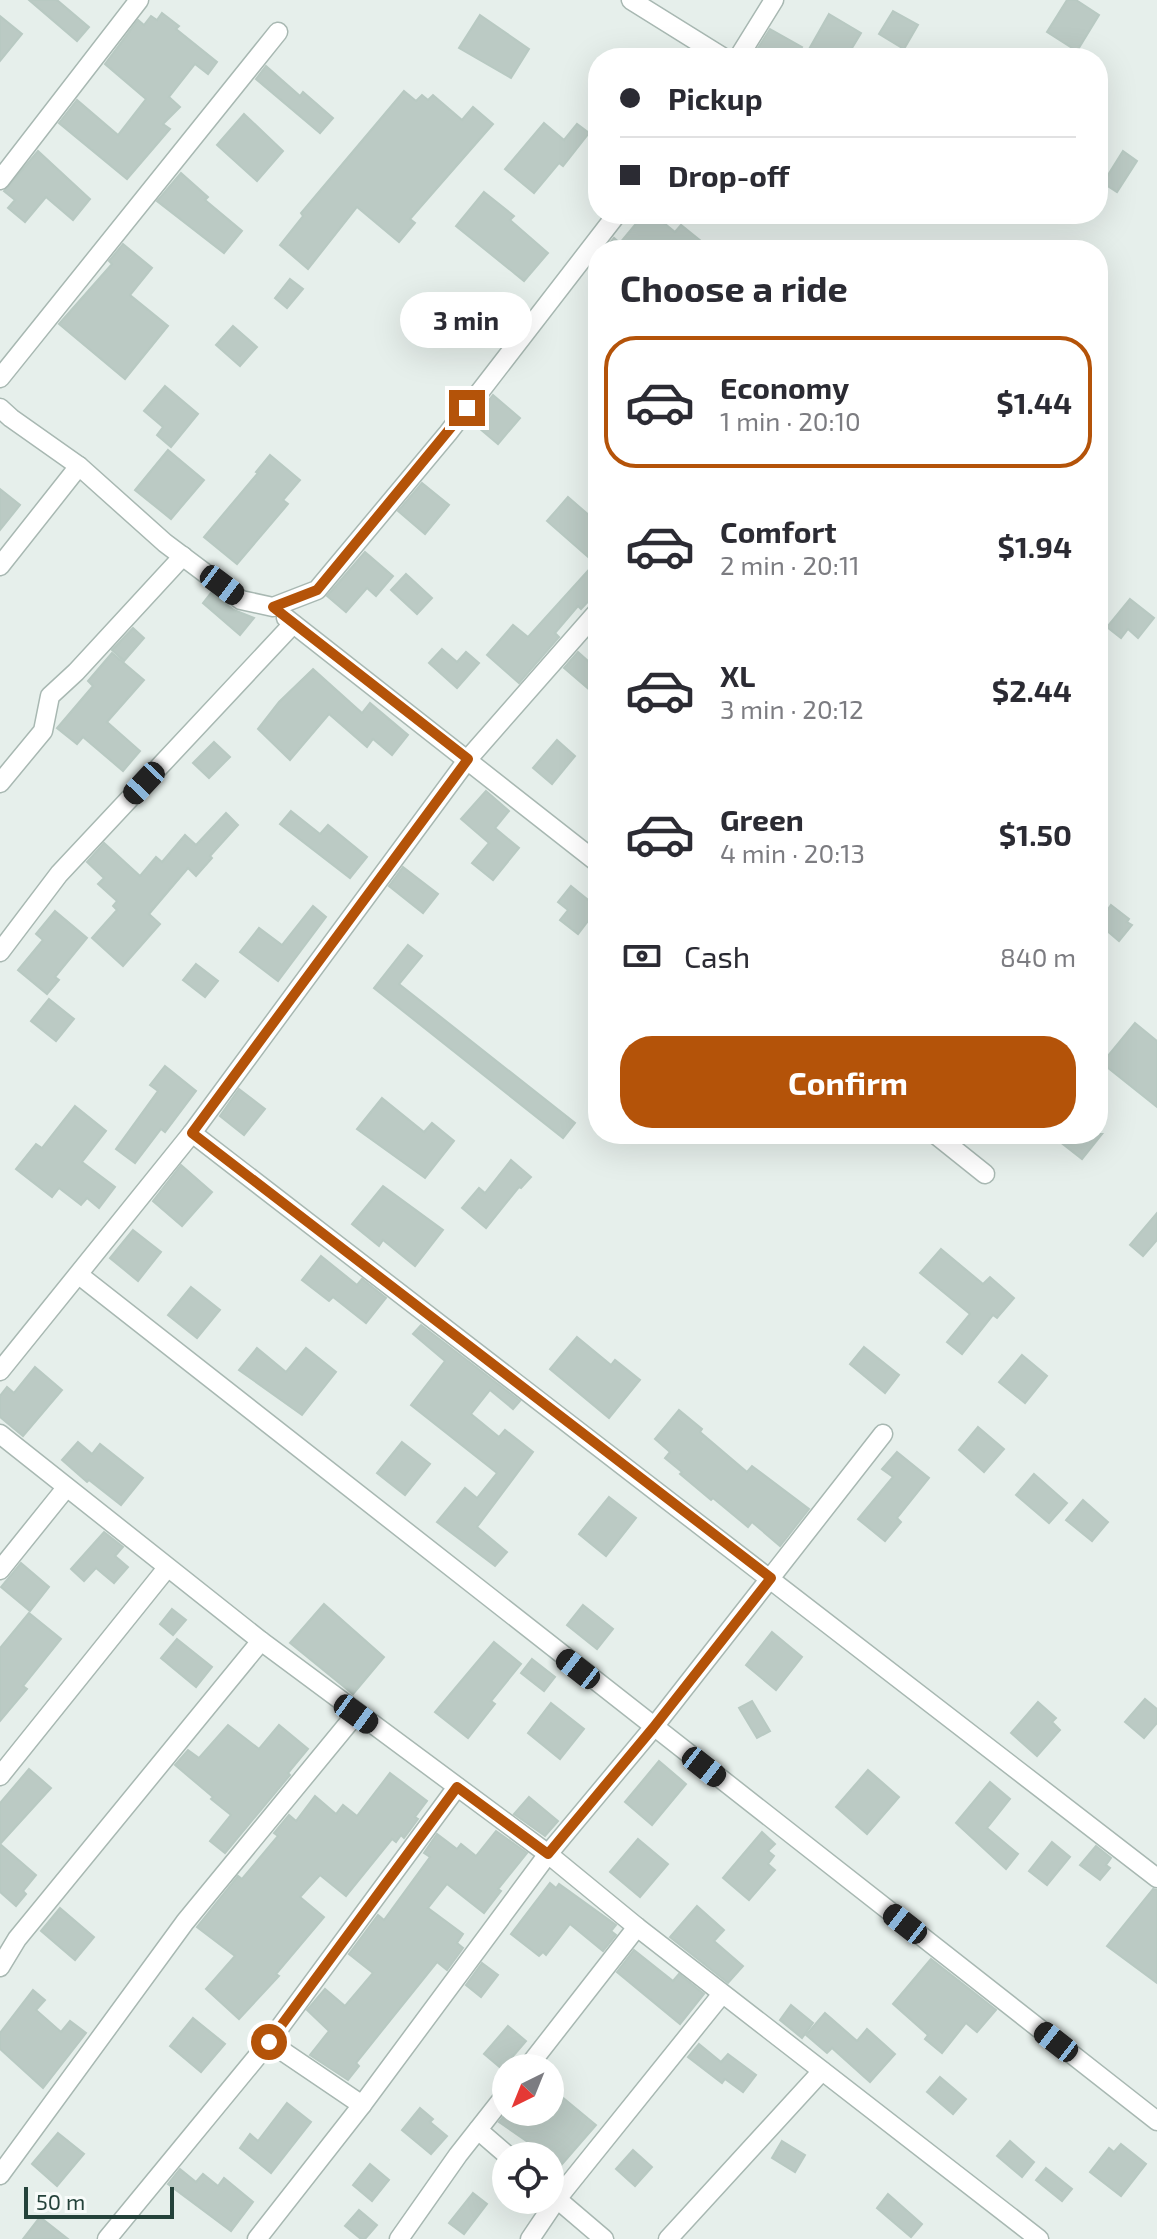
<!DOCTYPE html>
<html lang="en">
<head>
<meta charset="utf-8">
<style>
	body { margin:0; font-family:"Exo 2",sans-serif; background:#f7f7f7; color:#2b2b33; height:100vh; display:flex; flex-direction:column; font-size:30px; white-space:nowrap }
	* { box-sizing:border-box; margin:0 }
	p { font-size:26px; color:#7c7c81 }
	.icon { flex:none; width:44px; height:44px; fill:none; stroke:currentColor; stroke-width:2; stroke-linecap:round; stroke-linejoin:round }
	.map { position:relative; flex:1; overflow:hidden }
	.side { position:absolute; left:588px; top:240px; width:520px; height:904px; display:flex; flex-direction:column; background:#fff; border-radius:32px; box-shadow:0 8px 32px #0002 }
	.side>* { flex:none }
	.hud { position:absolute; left:588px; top:48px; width:520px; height:176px; border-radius:32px; box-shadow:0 8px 32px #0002; display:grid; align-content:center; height:176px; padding:0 32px; background:#fff }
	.needle { width:52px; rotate:223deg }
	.fabs { position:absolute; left:492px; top:2054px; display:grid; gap:16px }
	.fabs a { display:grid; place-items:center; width:72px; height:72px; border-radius:50%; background:#fff; box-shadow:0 8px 32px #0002; font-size:40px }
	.scale { position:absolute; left:24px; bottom:20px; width:150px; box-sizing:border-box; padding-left:8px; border:4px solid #24423a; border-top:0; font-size:22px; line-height:28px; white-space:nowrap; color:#24423a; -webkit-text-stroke:6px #f7fbf9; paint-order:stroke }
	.end { position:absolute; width:36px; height:36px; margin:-18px; border:10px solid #b45309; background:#fff; box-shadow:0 0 0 4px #fff }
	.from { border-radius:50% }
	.bubble { position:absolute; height:56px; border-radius:28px; background:#fff; box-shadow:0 8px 32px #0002; font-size:26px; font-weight:700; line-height:56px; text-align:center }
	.car { position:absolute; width:24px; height:48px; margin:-24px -12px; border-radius:10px; box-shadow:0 0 6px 2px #0007; background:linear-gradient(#222 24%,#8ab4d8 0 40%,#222 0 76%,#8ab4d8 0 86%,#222 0) }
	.hud b { display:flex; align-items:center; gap:28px; height:76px; font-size:30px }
	.hud b+b { border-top:2px solid #e1e1e2 }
	.hud i { width:20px; height:20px; background:#2b2b33 }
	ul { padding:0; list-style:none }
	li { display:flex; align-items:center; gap:24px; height:132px; margin:0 16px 12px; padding:0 16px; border:4px solid transparent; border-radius:32px }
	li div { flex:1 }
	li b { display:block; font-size:30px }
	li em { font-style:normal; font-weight:700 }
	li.current { border-color:#b45309 }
	li>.icon { width:72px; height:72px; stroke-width:1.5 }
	h2 { padding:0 32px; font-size:36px; line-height:96px }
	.pay { display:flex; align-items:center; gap:20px; height:88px; padding:0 32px; font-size:30px }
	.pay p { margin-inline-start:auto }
	.cta { display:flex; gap:16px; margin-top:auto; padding:16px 32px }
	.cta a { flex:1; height:92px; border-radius:32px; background:#b45309; color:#fff; font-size:32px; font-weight:700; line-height:92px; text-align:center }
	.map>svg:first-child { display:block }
	.building { fill:#bbcac4; stroke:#b8c9c2; stroke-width:2 }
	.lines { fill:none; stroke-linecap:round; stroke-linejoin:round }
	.street-casing { stroke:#a8b8b2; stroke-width:21 }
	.street { stroke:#fff; stroke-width:18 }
	.route { stroke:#b45309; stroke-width:10 }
</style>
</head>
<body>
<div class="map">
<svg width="1157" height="2239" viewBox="0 0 1157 2239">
	<rect width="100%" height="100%" fill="#e6efeb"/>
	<!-- building -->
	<g class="building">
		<polygon points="29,0 57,0 89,27 77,41"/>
		<polygon points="1067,0 1076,0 1099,15 1077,51 1047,32"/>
		<polygon points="893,11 918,25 904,49 879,34"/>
		<polygon points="162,13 179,26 176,29 217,62 208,74 195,64 169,97 180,107 163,124 170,129 127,179 59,123 77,100 118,135 146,99 105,64 138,20 144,25 151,16 157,20"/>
		<polygon points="829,14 861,33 846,58 804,58"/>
		<polygon points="480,15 529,49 511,78 459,48"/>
		<polygon points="0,16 22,34 0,61"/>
		<polygon points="770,29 802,47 795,58 775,58 758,48"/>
		<polygon points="266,66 300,96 303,92 333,118 320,133 256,79"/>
		<polygon points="404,91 416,101 422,95 428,100 433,95 462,120 473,107 493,124 410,219 415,223 399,242 357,207 308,269 280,245 303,216 301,213"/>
		<polygon points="244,114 283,151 257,181 217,145"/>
		<polygon points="544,123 564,140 577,124 589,133 563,166 559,163 534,193 505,169"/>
		<polygon points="38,151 90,199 73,220 46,197 25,222 8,208 15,200 4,191"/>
		<polygon points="1123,151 1137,161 1117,192 1103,183"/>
		<polygon points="181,173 208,197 205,200 242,231 224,253 157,201"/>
		<polygon points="484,192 514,216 510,220 548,253 524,281 456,226"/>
		<polygon points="644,214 653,214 675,232 681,225 712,250 604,250 614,238 620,243"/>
		<polygon points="123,244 152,268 130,295 168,326 125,379 59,324 112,264 109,261"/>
		<polygon points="290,279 303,289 287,308 275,298"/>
		<polygon points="458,294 493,323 475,344 441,314"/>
		<polygon points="233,326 257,347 240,366 216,345"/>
		<polygon points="165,386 198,414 171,447 157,435 163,427 144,411"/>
		<polygon points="493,395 520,418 498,444 472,422"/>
		<polygon points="168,450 204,480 171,519 135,490"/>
		<polygon points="270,455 300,480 283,500 288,504 237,564 204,537 258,473 256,472"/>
		<polygon points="422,483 449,505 425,534 398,511"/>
		<polygon points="0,489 20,505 0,530"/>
		<polygon points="568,497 598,523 598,591 581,609 578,606 555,633 559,637 519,683 487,655 513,625 528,637 595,563 547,521"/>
		<polygon points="365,552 393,576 376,596 367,588 346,612 327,596"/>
		<polygon points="406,574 432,598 417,614 391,590"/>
		<polygon points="211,593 234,610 254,618 240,635 203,603"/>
		<polygon points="1130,599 1154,618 1138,638 1128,629 1121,638 1107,627"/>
		<polygon points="133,628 144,638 124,661 112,650"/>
		<polygon points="442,649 457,662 466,652 479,663 457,688 429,663"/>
		<polygon points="578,652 598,670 598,697 564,668"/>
		<polygon points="112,653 144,680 107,722 140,751 123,771 83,737 77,744 57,728 93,686 88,681"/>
		<polygon points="313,669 362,713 370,703 408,735 392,755 373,739 367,747 329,714 290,760 258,729 279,702"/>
		<polygon points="557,740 575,756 552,784 533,768"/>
		<polygon points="214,742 230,757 209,778 193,763"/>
		<polygon points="486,791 509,811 495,828 519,848 493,880 472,863 489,843 461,819"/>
		<polygon points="291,811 320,834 328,825 367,857 350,878 280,824"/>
		<polygon points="226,813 238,825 210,856 212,858 196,876 188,868 149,914 160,924 123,966 92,938 117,910 113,906 117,901 98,884 104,878 87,862 104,843 140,876 156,857 162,862 185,835 196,845"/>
		<polygon points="403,867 438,894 423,913 389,886"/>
		<polygon points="571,886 598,908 578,934 560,920 568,910 558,902"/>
		<polygon points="1111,905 1129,919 1127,922 1132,925 1119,941 1098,923"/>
		<polygon points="313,906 326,917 278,981 240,952 259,928 282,945"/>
		<polygon points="55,911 87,938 55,977 59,980 47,994 18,970 43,940 36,934"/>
		<polygon points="408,945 422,956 399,984 575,1123 563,1138 374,988"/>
		<polygon points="196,964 218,981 205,997 183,980"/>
		<polygon points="49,999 74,1019 56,1041 31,1021"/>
		<polygon points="1135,1023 1157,1041 1157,1107 1102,1063"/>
		<polygon points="165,1066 196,1091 165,1132 161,1129 135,1163 116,1149 158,1091 150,1085"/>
		<polygon points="239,1089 265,1109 244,1135 220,1116"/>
		<polygon points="382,1098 424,1132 432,1123 454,1141 425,1178 357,1129"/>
		<polygon points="75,1106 106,1131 82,1162 115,1187 99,1208 87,1198 81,1205 59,1188 52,1197 16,1169 36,1144 42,1148"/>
		<polygon points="1050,1134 1102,1134 1082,1159"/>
		<polygon points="511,1160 531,1177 521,1188 519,1187 486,1228 462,1208 479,1188 485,1193"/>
		<polygon points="181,1165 212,1192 182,1226 153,1201"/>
		<polygon points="383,1186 443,1230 415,1266 383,1240 379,1246 352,1224"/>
		<polygon points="1157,1213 1157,1240 1143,1256 1130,1245"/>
		<polygon points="133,1230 161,1252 138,1281 110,1258"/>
		<polygon points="941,1249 983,1284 990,1277 1014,1298 997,1318 993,1315 962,1354 947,1342 970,1314 920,1273"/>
		<polygon points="321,1256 357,1285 362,1279 386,1298 366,1323 333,1297 329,1301 302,1280"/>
		<polygon points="191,1287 220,1310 197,1338 168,1315"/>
		<polygon points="421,1325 520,1401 513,1409 490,1390 471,1414 499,1437 505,1430 533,1452 477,1527 507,1552 495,1566 437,1522 465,1488 477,1498 497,1473 411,1405 445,1361 413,1334"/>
		<polygon points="577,1337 611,1365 615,1360 640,1380 609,1418 550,1369"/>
		<polygon points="864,1347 899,1375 885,1393 850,1364"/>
		<polygon points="257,1348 286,1372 306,1348 336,1372 302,1415 239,1370"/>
		<polygon points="1022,1355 1047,1376 1025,1403 999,1382"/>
		<polygon points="35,1367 62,1390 23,1436 0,1417 0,1396 7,1387 14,1393"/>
		<polygon points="679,1410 702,1429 700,1432 747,1472 752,1466 809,1509 780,1546 752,1522 748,1527 713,1498 711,1500 680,1474 682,1472 665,1458 670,1452 655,1439"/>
		<polygon points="978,1427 1004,1449 984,1472 959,1450"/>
		<polygon points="78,1442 92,1454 100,1444 143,1478 121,1505 89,1480 87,1482 62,1460"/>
		<polygon points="402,1442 430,1464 405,1495 377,1473"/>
		<polygon points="897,1452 929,1478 897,1518 901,1522 885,1541 858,1519 893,1477 882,1469"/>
		<polygon points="1034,1474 1067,1503 1049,1523 1016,1495"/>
		<polygon points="609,1497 636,1518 606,1556 579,1534"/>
		<polygon points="1083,1500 1108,1522 1092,1541 1066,1520"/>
		<polygon points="104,1532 123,1547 115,1556 128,1567 114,1583 96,1568 84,1581 71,1569"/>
		<polygon points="21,1563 49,1587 30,1611 1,1587"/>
		<polygon points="324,1604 384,1657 353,1694 290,1643"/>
		<polygon points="583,1605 613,1629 597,1649 567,1625"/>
		<polygon points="172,1609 186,1620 173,1635 160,1624"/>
		<polygon points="29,1613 61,1639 23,1686 27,1689 0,1721 0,1648"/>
		<polygon points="772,1632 802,1657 776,1690 746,1665"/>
		<polygon points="177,1639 212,1667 196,1687 161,1658"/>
		<polygon points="494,1642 521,1664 491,1701 495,1704 468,1738 435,1712"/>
		<polygon points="532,1659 555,1677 544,1691 521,1673"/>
		<polygon points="1145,1699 1157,1709 1157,1723 1144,1738 1125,1722"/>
		<polygon points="752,1701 770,1731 757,1738 739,1708"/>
		<polygon points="1038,1702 1056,1718 1052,1722 1060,1730 1037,1756 1011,1733"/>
		<polygon points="551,1703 584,1729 560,1759 528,1733"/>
		<polygon points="228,1725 259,1749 279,1725 308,1749 288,1773 290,1775 225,1853 210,1841 231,1815 211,1799 213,1797 175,1765 188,1750 199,1758"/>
		<polygon points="659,1761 686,1784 652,1825 625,1802"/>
		<polygon points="29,1769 51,1788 0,1844 36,1875 23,1891 26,1894 16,1906 0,1892 0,1803"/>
		<polygon points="868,1770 899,1797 867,1834 836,1807"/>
		<polygon points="390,1773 427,1801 415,1817 418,1819 404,1838 401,1835 396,1842 392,1839 346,1896 320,1875 300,1897 324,1917 276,1974 279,1976 239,2019 206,1989 235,1956 197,1927 238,1876 242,1879 278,1836 274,1833 289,1815 296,1821 315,1796 336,1814 343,1805 357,1816"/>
		<polygon points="990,1782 1010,1799 987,1828 1018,1854 1006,1869 956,1823"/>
		<polygon points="529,1797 558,1821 545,1836 514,1814"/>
		<polygon points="496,1831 527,1853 498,1889 501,1891 484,1913 447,1884 428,1908 463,1934 457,1943 463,1948 447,1970 437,1962 356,2063 359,2066 348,2080 310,2055 329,2031 307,2010 325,1989 345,2006 373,1973 349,1954 378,1915 384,1920 430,1857 424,1853 437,1834 457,1849 461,1844 476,1856"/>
		<polygon points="762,1832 775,1844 768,1851 774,1856 768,1864 775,1870 749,1900 723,1878"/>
		<polygon points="638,1839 668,1864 640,1897 610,1872"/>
		<polygon points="1052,1842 1070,1857 1047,1885 1029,1871"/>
		<polygon points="1096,1846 1111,1858 1106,1865 1110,1868 1100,1880 1080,1865"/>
		<polygon points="550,1883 556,1888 559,1884 616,1925 611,1931 616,1935 603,1951 570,1924 546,1955 543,1952 539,1956 511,1934"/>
		<polygon points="1153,1889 1157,1890 1157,1983 1107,1946"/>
		<polygon points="697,1906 724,1930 714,1941 743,1966 728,1983 670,1937"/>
		<polygon points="60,1908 94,1937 75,1960 41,1931"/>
		<polygon points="634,1950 673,1981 679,1974 704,1994 680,2024 617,1972"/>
		<polygon points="931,1959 996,2010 977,2032 966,2023 942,2053 925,2039 928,2035 893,2004"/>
		<polygon points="482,1963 498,1975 481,1997 466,1985"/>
		<polygon points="33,1990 45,2000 36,2010 61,2032 70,2021 86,2033 43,2088 0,2049 0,2033"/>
		<polygon points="791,2005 813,2023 802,2038 780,2020"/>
		<polygon points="825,2013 857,2041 867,2029 895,2054 870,2082 832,2048 827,2053 806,2035"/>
		<polygon points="193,2018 225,2044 201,2072 170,2046"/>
		<polygon points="508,2026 526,2041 502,2069 484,2054"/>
		<polygon points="699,2044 721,2062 728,2054 756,2075 743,2092 725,2079 722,2083 688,2057"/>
		<polygon points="940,2077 966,2099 953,2114 927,2092"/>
		<polygon points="550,2087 596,2125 550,2178 550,2156 527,2156 535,2147 499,2122 507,2112 550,2112"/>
		<polygon points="287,2103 311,2122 271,2173 240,2148 250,2134 258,2141"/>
		<polygon points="420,2108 433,2119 430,2122 447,2136 431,2154 402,2130"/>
		<polygon points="58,2133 84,2154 57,2186 32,2164"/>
		<polygon points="782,2141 805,2155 795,2172 772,2158"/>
		<polygon points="1010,2141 1034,2162 1022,2177 997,2156"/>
		<polygon points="1121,2144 1146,2164 1121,2196 1090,2172 1109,2148 1114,2152"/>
		<polygon points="633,2150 652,2167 635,2186 616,2169"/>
		<polygon points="370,2164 389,2180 372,2201 353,2185"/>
		<polygon points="1046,2168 1072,2189 1062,2201 1036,2180"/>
		<polygon points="180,2169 196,2182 203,2174 218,2186 224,2178 253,2202 231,2231 168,2184"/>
		<polygon points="473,2193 487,2204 464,2234 449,2223"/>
		<polygon points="888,2194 922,2224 911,2237 877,2208"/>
		<polygon points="359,2210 377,2225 365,2239 361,2239 345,2226"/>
		<polygon points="40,2217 68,2239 23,2239"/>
	</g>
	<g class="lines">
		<defs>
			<g id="street">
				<polyline points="631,0 724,58"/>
				<polyline points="738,58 774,0"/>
				<polyline points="0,180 139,0"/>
				<polyline points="0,378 278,32"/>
				<polyline points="0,408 11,418 79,466"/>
				<polyline points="0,566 79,466 165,543 241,600 273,607 317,590 448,433 617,214"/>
				<polyline points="286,618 598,863"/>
				<polyline points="0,783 43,731 50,696 76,672 183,556"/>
				<polyline points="0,952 59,874 293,624"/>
				<polyline points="192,1133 1157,1878"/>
				<polyline points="935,1134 985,1174"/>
				<polyline points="79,1275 1157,2121"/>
				<polyline points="0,1371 192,1133 468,759 598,611"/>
				<polyline points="0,1434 261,1641 548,1854 637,1927 1039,2239"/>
				<polyline points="0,1570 66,1488"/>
				<polyline points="0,1776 167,1568"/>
				<polyline points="0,1967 17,1939 261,1641"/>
				<polyline points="269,2042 362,2105"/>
				<polyline points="527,2068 637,1927"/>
				<polyline points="478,2130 508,2156"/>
				<polyline points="0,2175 185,1922 356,1714"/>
				<polyline points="550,2193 604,2239"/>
				<polyline points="107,2239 269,2042 457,1787"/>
				<polyline points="257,2239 362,2105 548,1854 653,1728 883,1434"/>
				<polyline points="399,2239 458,2155 506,2094"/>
				<polyline points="530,2239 557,2199 722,1994"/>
				<polyline points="668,2239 822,2071"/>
			</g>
		</defs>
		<!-- street casing -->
		<use href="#street" class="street-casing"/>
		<!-- street -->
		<use href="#street" class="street"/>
	</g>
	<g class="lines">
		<!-- route -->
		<polyline class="route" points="269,2042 457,1787 548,1854 653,1728 771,1578 192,1133 468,759 273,607 317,590 467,408"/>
	</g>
</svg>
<div class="fabs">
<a><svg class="needle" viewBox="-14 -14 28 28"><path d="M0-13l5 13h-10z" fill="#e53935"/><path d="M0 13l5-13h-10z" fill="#7c7c81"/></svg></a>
<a><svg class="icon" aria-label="locate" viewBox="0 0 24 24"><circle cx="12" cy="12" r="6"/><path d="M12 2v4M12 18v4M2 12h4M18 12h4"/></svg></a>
</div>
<div class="scale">50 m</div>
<i class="end from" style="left:269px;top:2042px"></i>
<i class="end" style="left:467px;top:408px"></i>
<div class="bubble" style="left:400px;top:292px;width:132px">3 min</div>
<i class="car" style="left:222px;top:585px;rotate:127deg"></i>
<i class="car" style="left:144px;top:783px;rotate:223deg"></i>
<i class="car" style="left:578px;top:1669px;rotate:308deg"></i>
<i class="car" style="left:356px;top:1714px;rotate:126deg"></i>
<i class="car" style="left:704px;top:1767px;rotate:128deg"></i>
<i class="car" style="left:905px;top:1924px;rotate:308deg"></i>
<i class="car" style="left:1056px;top:2042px;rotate:308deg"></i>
<div class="hud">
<b><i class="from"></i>Pickup</b>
<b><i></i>Drop-off</b>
</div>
<section class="side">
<h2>Choose a ride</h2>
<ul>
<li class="current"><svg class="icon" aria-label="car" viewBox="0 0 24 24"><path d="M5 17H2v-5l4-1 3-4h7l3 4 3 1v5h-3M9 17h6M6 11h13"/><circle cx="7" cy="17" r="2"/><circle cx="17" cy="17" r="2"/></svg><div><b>Economy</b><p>1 min · 20:10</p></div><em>$1.44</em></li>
<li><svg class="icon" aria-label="car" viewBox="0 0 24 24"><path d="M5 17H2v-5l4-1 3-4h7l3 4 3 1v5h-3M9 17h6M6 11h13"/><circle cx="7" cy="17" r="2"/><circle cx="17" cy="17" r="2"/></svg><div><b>Comfort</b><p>2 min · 20:11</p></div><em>$1.94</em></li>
<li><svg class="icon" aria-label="car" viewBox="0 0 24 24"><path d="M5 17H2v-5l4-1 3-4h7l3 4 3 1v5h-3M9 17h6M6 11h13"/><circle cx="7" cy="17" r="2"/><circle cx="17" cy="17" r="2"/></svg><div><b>XL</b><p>3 min · 20:12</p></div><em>$2.44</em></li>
<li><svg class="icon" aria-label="car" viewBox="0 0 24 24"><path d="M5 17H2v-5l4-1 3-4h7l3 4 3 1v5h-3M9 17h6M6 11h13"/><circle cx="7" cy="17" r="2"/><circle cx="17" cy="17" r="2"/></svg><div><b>Green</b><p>4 min · 20:13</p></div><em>$1.50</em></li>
</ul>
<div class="pay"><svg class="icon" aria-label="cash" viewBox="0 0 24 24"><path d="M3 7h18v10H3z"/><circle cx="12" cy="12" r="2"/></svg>Cash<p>840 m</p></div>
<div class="cta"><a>Confirm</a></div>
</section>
</div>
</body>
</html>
